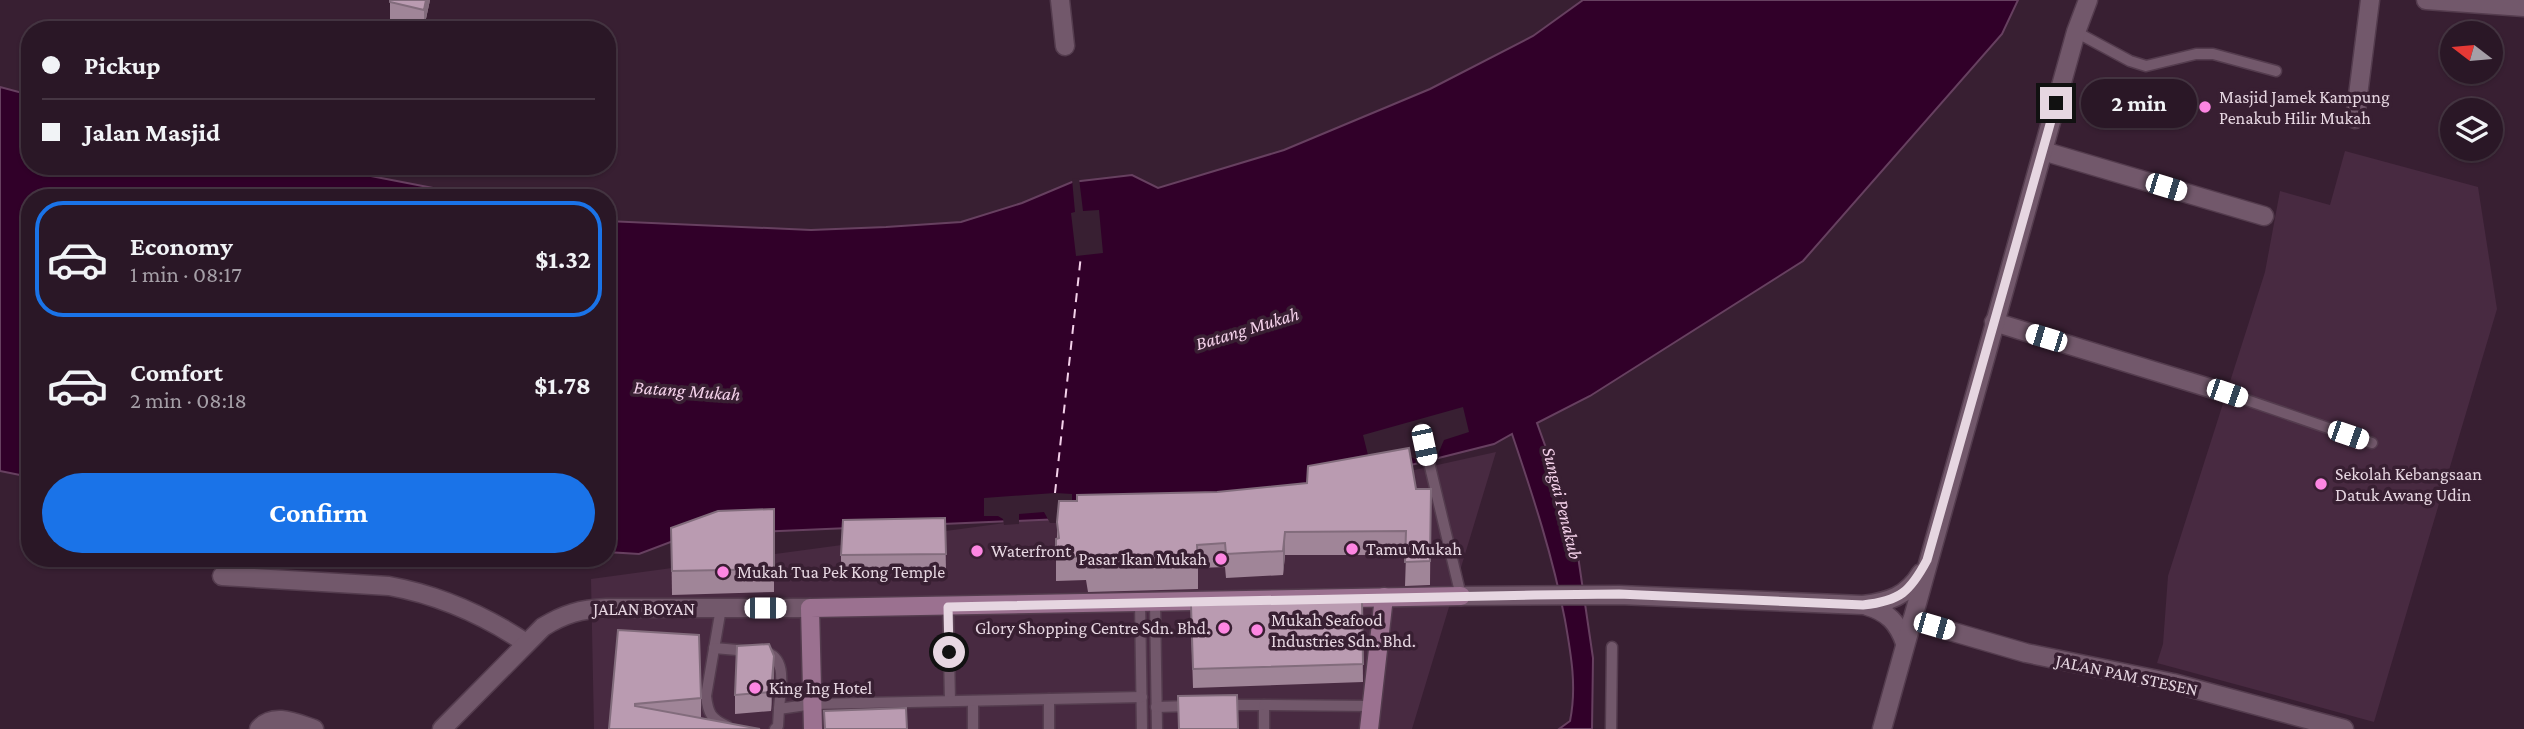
<!DOCTYPE html>
<html lang="en">
<head>
<meta charset="utf-8">
<style>
	body { margin:0; font-family:"Crimson Pro",serif; background:#32202e; color:#f1f3f6; height:100vh; display:flex; flex-direction:column; font-size:26px; white-space:nowrap }
	* { box-sizing:border-box; margin:0 }
	p { font-size:23px; color:#a59fa7 }
	.icon { flex:none; width:38px; height:38px; fill:none; stroke:currentColor; stroke-width:2; stroke-linecap:round; stroke-linejoin:round }
	.map { position:relative; flex:1; overflow:hidden }
	.details { position:absolute; left:21px; top:189px; width:595px; height:378px; display:flex; flex-direction:column; background:#2a1726; border-radius:28px; box-shadow:0 2px 5px #0004,0 0 0 2px #463643 }
	.details>* { flex:none }
	.hud { position:absolute; left:21px; top:21px; width:595px; height:154px; border-radius:28px; box-shadow:0 2px 5px #0004,0 0 0 2px #463643; display:grid; align-content:center; height:154px; padding:0 21px; background:#2a1726 }
	.needle { width:46px; rotate:286deg }
	.buttons { position:absolute; left:2440px; top:21px; display:grid; gap:14px }
	.buttons a { display:grid; place-items:center; width:63px; height:63px; border-radius:50%; background:#2a1726; box-shadow:0 2px 5px #0004,0 0 0 2px #463643; font-size:35px }
	.end { position:absolute; width:32px; height:32px; margin:-16px; border:9px solid #e6d6e1; background:#111; box-shadow:0 0 0 4px #111 }
	.from { border-radius:50% }
	.bubble { position:absolute; height:49px; border-radius:24px; background:#2a1726; box-shadow:0 2px 5px #0004,0 0 0 2px #463643; font-size:23px; font-weight:700; line-height:49px; text-align:center }
	.car { position:absolute; width:21px; height:42px; margin:-21px -10px; border-radius:9px; box-shadow:0 0 5px 2px #0007; background:linear-gradient(#fff 24%,#345 0 40%,#fff 0 76%,#345 0 86%,#fff 0) }
	.hud b { display:flex; align-items:center; gap:24px; height:66px; font-size:26px }
	.hud b+b { border-top:2px solid #463643 }
	.hud i { width:18px; height:18px; background:#f1f3f6 }
	ul { padding:12px 0 0; list-style:none }
	li { display:flex; align-items:center; gap:21px; height:116px; margin:0 14px 10px; padding:0 7px; border:4px solid transparent; border-radius:28px }
	li div { flex:1 }
	li b { display:block; font-size:26px }
	li em { font-style:normal; font-weight:700 }
	li.current { border-color:#1a73e8 }
	li>.icon { width:63px; height:63px; stroke-width:1.5 }
	.button { display:flex; gap:14px; margin-top:auto; padding:14px 21px }
	.button a { flex:1; height:80px; border-radius:42px; background:#1a73e8; color:#fff; font-size:28px; font-weight:700; line-height:80px; text-align:center }
	.map>svg:first-child { display:block }
	.built { fill:#482a41 }
	.water { fill:#310029; stroke:#674060; stroke-width:2 }
	.pier { fill:#381f32 }
	.lines { fill:none; stroke-linecap:round; stroke-linejoin:round }
	.ferry { stroke:#f4d1ea; stroke-width:2; stroke-dasharray:9 7; stroke-linecap:butt }
	.lane-casing { stroke:#543c4e; stroke-width:13 }
	.street-casing { stroke:#543c4e; stroke-width:21 }
	.secondary-casing { stroke:#543c4e; stroke-width:21 }
	.lane { stroke:#72586b; stroke-width:10 }
	.street { stroke:#72586b; stroke-width:18 }
	.secondary { stroke:#9b7190; stroke-width:18 }
	.wall { fill:#a08598 }
	.shaded-wall { fill:#826c7c }
	.building { fill:#ba9bb1; stroke:#826c7c; stroke-width:2 }
	.route { stroke:#e6d6e1; stroke-width:9 }
	.poi-dot { fill:#fd86e2; stroke:#381f32; stroke-width:2.5 }
	.labels { text-anchor:middle; stroke-width:7; stroke-linejoin:round; paint-order:stroke }
	.poi-label { font-size:18px; fill:#e6d6e1; stroke:#381f32; text-anchor:start }
	.street-label { font-size:18px; fill:#e6d6e1; stroke:#381f32 }
	.water-label { font-size:19px; font-style:italic; fill:#f4d1ea; stroke:#381f32 }
</style>
</head>
<body>
<div class="map">
<svg width="2524" height="729" viewBox="0 0 2524 729">
	<rect width="100%" height="100%" fill="#381f32"/>
	<!-- built -->
	<g class="built">
		<polygon points="2345,151 2478,187 2497,309 2374,722 2157,663 2163,644 2168,576 2265,272 2280,191 2330,205"/>
		<polygon points="1496,452 1412,729 594,729 591,579 1019,521 1220,513"/>
	</g>
	<!-- water -->
	<g class="water">
		<path d="M1583,0H2018L2002,34L1803,261L1590,396L1537,423L1560,487L1578,556L1593,658L1592,729H1559L1570,721C1577,687 1571,654 1565,620C1553,557 1533,496 1512,434L1494,444L1224,512L689,535L639,554L607,552V221L811,230L886,227L961,222L1022,203L1072,182L1132,175L1158,188L1284,150L1430,89L1533,36Z"/>
		<polygon points="0,87 30,95 30,166 319,166 485,198 30,198 30,477 0,471"/>
	</g>
	<!-- pier -->
	<g class="pier">
		<polygon points="1079,178 1083,211 1099,210 1103,253 1076,256 1071,213 1075,212 1072,179"/>
		<polygon points="1463,407 1469,432 1444,440 1438,454 1439,458 1417,464 1415,459 1401,451 1369,459 1363,435"/>
		<polygon points="1055,493 1072,494 1072,511 1058,523 1050,523 1044,512 1019,514 1019,524 1004,525 1003,519 998,516 984,516 984,498"/>
	</g>
	<g class="lines">
		<!-- ferry -->
		<polyline class="ferry" points="1055,493 1081,255"/>
		<defs>
			<g id="lane">
				<polyline points="2076,32 2130,61 2146,66 2196,54 2213,54 2276,71"/>
				<polyline points="2226,393 2372,443"/>
				<polyline points="1421,429 1461,596"/>
				<polyline points="1140,602 1142,729"/>
				<polyline points="1155,602 1157,729"/>
				<polyline points="948,607 950,701"/>
				<path d="M721,608L706,696C708,713 711,719 727,726"/>
				<polyline points="714,648 749,651"/>
				<path d="M764,652C789,657 780,690 779,709"/>
				<polyline points="1049,699 1049,729"/>
				<polyline points="973,701 973,729"/>
				<polyline points="1227,705 1264,705 1264,729"/>
				<polyline points="1264,705 1371,706"/>
				<polyline points="1156,707 1191,706"/>
				<polyline points="775,729 778,726 779,709 813,704 1142,697"/>
				<polyline points="1611,729 1612,647"/>
			</g>
			<g id="street">
				<polyline points="1060,0 1065,46"/>
				<polyline points="2426,0 2524,7"/>
				<polyline points="2355,119 2370,0"/>
				<polyline points="2043,151 2264,216"/>
				<polyline points="1994,322 2226,393"/>
				<path d="M222,576L389,586C439,595 484,615 526,643"/>
				<path d="M1461,596L1619,595L1863,605C1889,602 1907,596 1921,573"/>
				<path d="M1867,606C1888,612 1898,623 1905,643"/>
				<polyline points="1912,620 2026,653 2173,683 2344,729"/>
				<path d="M259,729C273,712 296,723 314,729"/>
				<path d="M442,729L543,627C564,614 581,609 606,608H810"/>
				<polyline points="1882,729 2076,32 2088,0"/>
			</g>
			<g id="secondary">
				<polyline points="813,729 810,608 1461,596"/>
				<polyline points="1369,729 1384,597"/>
			</g>
		</defs>
		<!-- lane casing -->
		<use href="#lane" class="lane-casing"/>
		<!-- street casing -->
		<use href="#street" class="street-casing"/>
		<!-- secondary casing -->
		<use href="#secondary" class="secondary-casing"/>
		<!-- lane -->
		<use href="#lane" class="lane"/>
		<!-- street -->
		<use href="#street" class="street"/>
		<!-- secondary -->
		<use href="#secondary" class="secondary"/>
	</g>
	<!-- wall -->
	<g class="wall">
		<polygon points="390,0 430,0 424,28 390,20"/>
		<polygon points="1416,489 1431,489 1430,585 1405,586 1406,555 1285,555 1283,575 1226,578 1225,567 1198,568 1198,589 1088,592 1086,580 1056,581 1056,539 1057,539 1057,522"/>
		<polygon points="774,509 774,592 672,595 671,528"/>
		<polygon points="945,518 946,572 841,573 841,555"/>
		<polygon points="1362,600 1363,682 1193,688 1191,624"/>
		<polygon points="618,630 701,698 701,717 609,729"/>
		<polygon points="774,674 771,711 735,714 735,695"/>
	</g>
	<!-- shaded-wall -->
	<g class="shaded-wall">
		<polygon points="426,0 430,0 424,28 424,10"/>
		<polygon points="1285,532 1285,555 1283,575 1283,551"/>
		<polygon points="774,656 774,674 771,711 771,692"/>
	</g>
	<!-- building -->
	<g class="building">
		<polygon points="390,0 426,0 424,10 390,2"/>
		<polygon points="1409,448 1416,489 1431,489 1430,561 1405,562 1406,531 1285,532 1283,551 1226,554 1225,543 1197,545 1198,566 1088,568 1086,557 1056,557 1056,539 1059,538 1057,522 1059,501 1077,501 1077,495 1217,492 1307,483 1308,466"/>
		<polygon points="774,509 774,569 672,571 671,528 718,511"/>
		<polygon points="945,518 946,554 841,555 843,520"/>
		<polygon points="1362,600 1363,664 1193,669 1191,605"/>
		<polygon points="618,630 699,635 701,698 635,704 635,706 760,729 609,729"/>
		<polygon points="769,644 774,656 771,692 735,695 737,646"/>
		<polygon points="1237,695 1238,729 1179,729 1178,696"/>
		<polygon points="906,708 907,729 825,729 824,711"/>
	</g>
	<g class="lines">
		<!-- route -->
		<path class="route" d="M949,652L948,607L1534,595L1619,594L1863,605C1900,601 1910,592 1927,560L2056,103"/>
	</g>
	<!-- markers -->
	<g class="poi-dot">
		<circle cx="2205" cy="107" r="7"/>
		<circle cx="2321" cy="484" r="7"/>
		<circle cx="1352" cy="549" r="7"/>
		<circle cx="977" cy="551" r="7"/>
		<circle cx="1221" cy="559" r="7"/>
		<circle cx="723" cy="572" r="7"/>
		<circle cx="1224" cy="628" r="7"/>
		<circle cx="1257" cy="630" r="7"/>
		<circle cx="755" cy="688" r="7"/>
	</g>
	<g class="labels">
		<!-- poi labels -->
		<g class="poi-label">
			<text x="2219" y="103">Masjid Jamek Kampung<tspan x="2219" dy="21">Penakub Hilir Mukah</tspan></text>
			<text x="2335" y="480">Sekolah Kebangsaan<tspan x="2335" dy="21">Datuk Awang Udin</tspan></text>
			<text x="1366" y="555">Tamu Mukah</text>
			<text x="991" y="557">Waterfront</text>
			<text x="1207" y="565" text-anchor="end">Pasar Ikan Mukah</text>
			<text x="737" y="578">Mukah Tua Pek Kong Temple</text>
			<text x="1271" y="626">Mukah Seafood<tspan x="1271" dy="21">Industries Sdn. Bhd.</tspan></text>
			<text x="1210" y="634" text-anchor="end">Glory Shopping Centre Sdn. Bhd.</text>
			<text x="769" y="694">King Ing Hotel</text>
		</g>
		<!-- street labels -->
		<g class="street-label">
			<text x="644" y="615">JALAN BOYAN</text>
			<text transform="translate(2127 675) rotate(12)" y="6">JALAN PAM STESEN</text>
		</g>
		<!-- water labels -->
		<g class="water-label">
			<text transform="translate(1247 328) rotate(-17)" y="7">Batang Mukah</text>
			<text transform="translate(687 390) rotate(4)" y="7">Batang Mukah</text>
			<text transform="translate(1563 503) rotate(76)" y="7">Sungai Penakub</text>
		</g>
	</g>
</svg>
<div class="buttons">
<a><svg class="needle" viewBox="-14 -14 28 28"><path d="M0-13l5 13h-10z" fill="#e53935"/><path d="M0 13l5-13h-10z" fill="#a59fa7"/></svg></a>
<a><svg class="icon" aria-label="layers" viewBox="0 0 24 24"><path d="M12 4l9 5-9 5-9-5zM3 14l9 5 9-5"/></svg></a>
</div>
<i class="end from" style="left:949px;top:652px"></i>
<i class="end" style="left:2056px;top:103px"></i>
<div class="bubble" style="left:2081px;top:79px;width:116px">2 min</div>
<i class="car" style="left:2166px;top:187px;rotate:107deg"></i>
<i class="car" style="left:2046px;top:338px;rotate:287deg"></i>
<i class="car" style="left:2227px;top:393px;rotate:109deg"></i>
<i class="car" style="left:2348px;top:435px;rotate:109deg"></i>
<i class="car" style="left:1424px;top:445px;rotate:168deg"></i>
<i class="car" style="left:765px;top:608px;rotate:90deg"></i>
<i class="car" style="left:1934px;top:626px;rotate:106deg"></i>
<div class="hud">
<b><i class="from"></i>Pickup</b>
<b><i></i>Jalan Masjid</b>
</div>
<section class="details">
<ul>
<li class="current"><svg class="icon" aria-label="car" viewBox="0 0 24 24"><path d="M5 17H2v-5l4-1 3-4h7l3 4 3 1v5h-3M9 17h6M6 11h13"/><circle cx="7" cy="17" r="2"/><circle cx="17" cy="17" r="2"/></svg><div><b>Economy</b><p>1 min · 08:17</p></div><em>$1.32</em></li>
<li><svg class="icon" aria-label="car" viewBox="0 0 24 24"><path d="M5 17H2v-5l4-1 3-4h7l3 4 3 1v5h-3M9 17h6M6 11h13"/><circle cx="7" cy="17" r="2"/><circle cx="17" cy="17" r="2"/></svg><div><b>Comfort</b><p>2 min · 08:18</p></div><em>$1.78</em></li>
</ul>
<div class="button"><a>Confirm</a></div>
</section>
</div>
</body>
</html>
